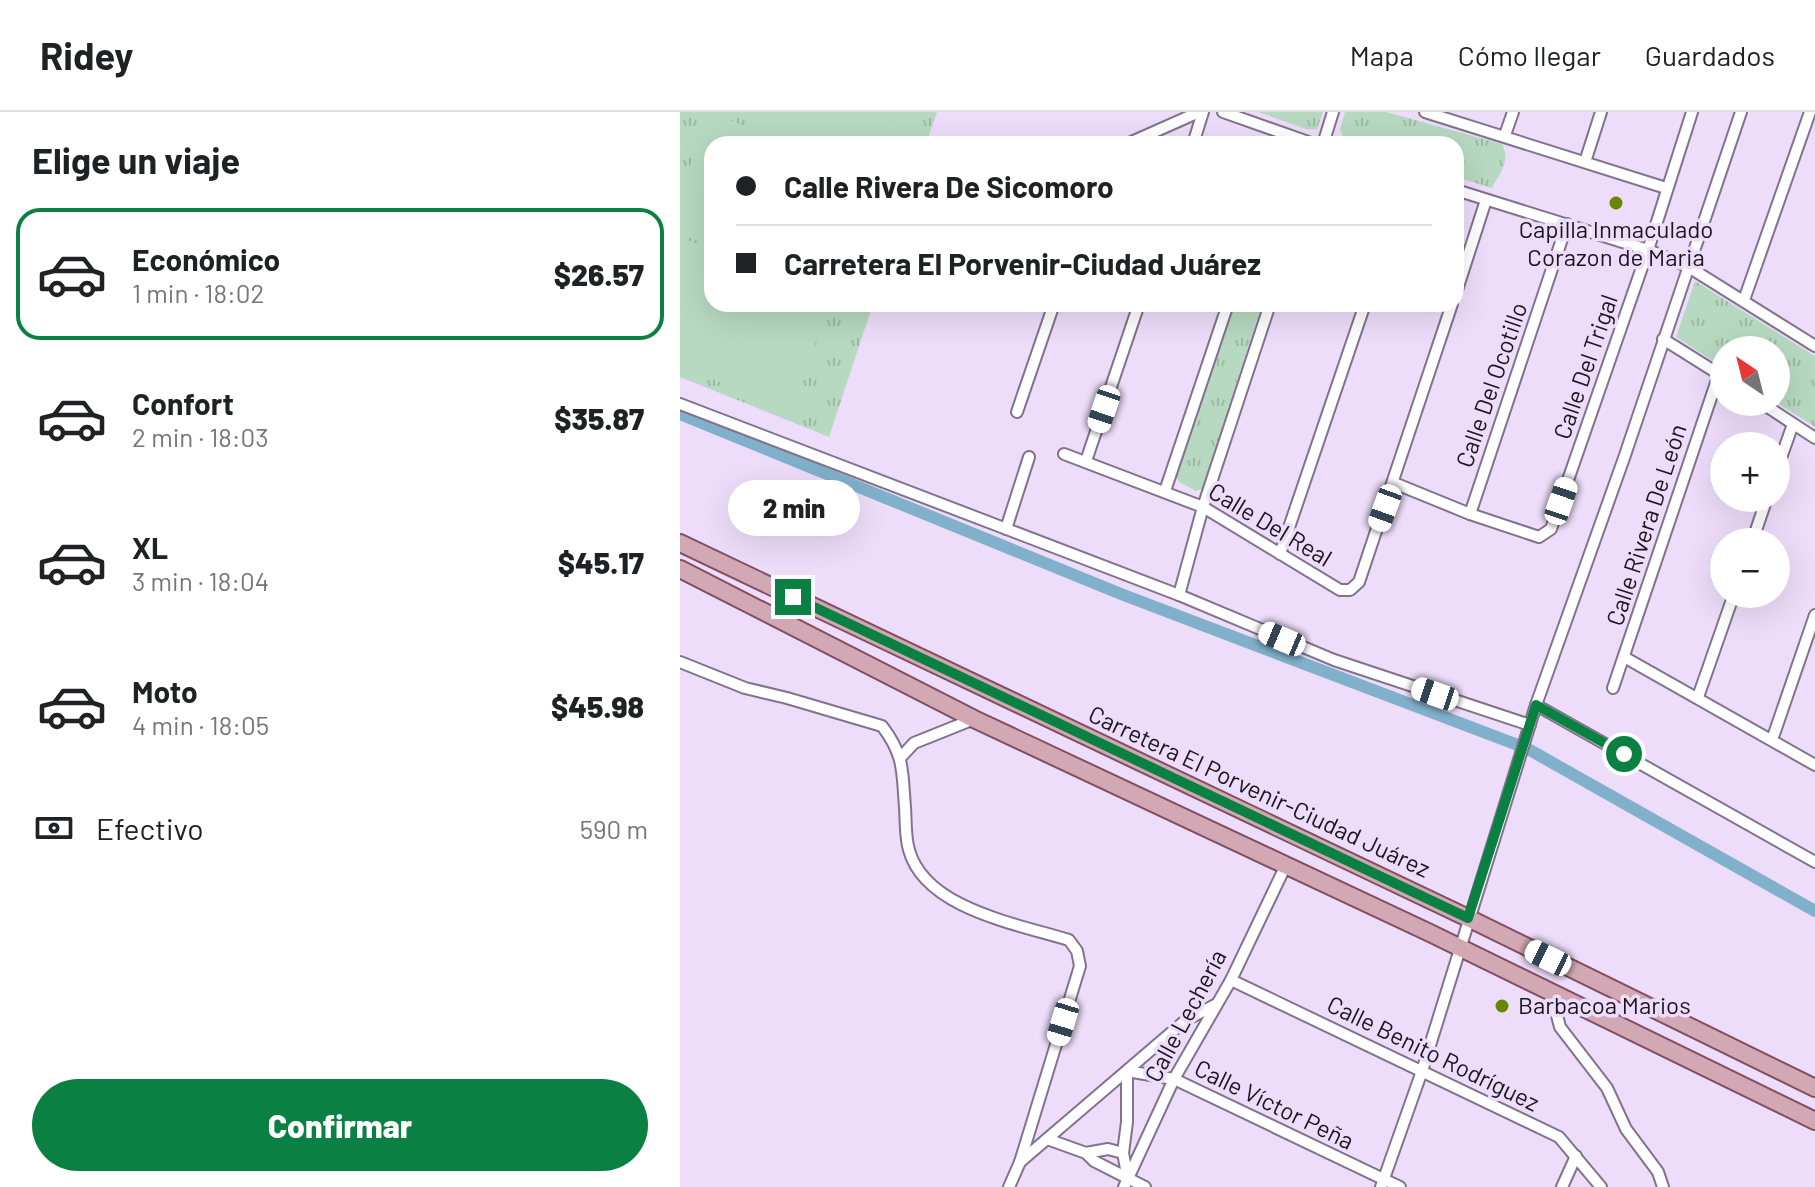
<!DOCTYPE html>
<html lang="es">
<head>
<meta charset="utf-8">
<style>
	body { margin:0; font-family:Barlow,sans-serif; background:#f2f2f2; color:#202124; height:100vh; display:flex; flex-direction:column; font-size:30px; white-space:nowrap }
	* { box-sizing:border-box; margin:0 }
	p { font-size:26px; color:#757577 }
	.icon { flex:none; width:44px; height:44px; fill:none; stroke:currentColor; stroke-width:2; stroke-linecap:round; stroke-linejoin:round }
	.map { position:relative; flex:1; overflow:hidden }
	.drawer { display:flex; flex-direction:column; background:#fff; width:680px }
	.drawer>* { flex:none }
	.banner { position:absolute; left:24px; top:24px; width:760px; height:176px; border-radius:24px; box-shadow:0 8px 32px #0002; display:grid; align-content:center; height:176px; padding:0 32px; background:#fff }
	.needle { width:52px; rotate:325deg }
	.tools { position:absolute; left:1030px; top:224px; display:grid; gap:16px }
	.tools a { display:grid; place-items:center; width:80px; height:80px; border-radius:50%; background:#fff; box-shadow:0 8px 32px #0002; font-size:40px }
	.end { position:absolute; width:36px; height:36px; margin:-18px; border:10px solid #0b8043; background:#fff; box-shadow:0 0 0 4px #fff }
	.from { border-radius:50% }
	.bubble { position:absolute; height:56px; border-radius:28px; background:#fff; box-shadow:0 8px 32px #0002; font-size:26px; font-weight:800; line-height:56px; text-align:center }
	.car { position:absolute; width:24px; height:48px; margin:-24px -12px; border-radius:10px; box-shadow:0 0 6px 2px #0007; background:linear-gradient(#fff 24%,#345 0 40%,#fff 0 76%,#345 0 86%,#fff 0) }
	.banner b { display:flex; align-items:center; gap:28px; height:76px; font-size:30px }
	.banner b+b { border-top:2px solid #e0e0e0 }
	.banner i { width:20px; height:20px; background:#202124 }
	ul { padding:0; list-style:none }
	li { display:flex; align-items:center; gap:24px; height:132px; margin:0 16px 12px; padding:0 16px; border:4px solid transparent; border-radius:24px }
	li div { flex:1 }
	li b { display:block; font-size:30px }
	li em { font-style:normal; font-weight:800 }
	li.selected { border-color:#0b8043 }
	li>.icon { width:72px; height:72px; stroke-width:1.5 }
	h2 { padding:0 32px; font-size:36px; line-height:96px }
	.pay { display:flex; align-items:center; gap:20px; height:88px; padding:0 32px; font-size:30px }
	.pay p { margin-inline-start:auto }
	.cta { display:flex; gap:16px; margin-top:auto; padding:16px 32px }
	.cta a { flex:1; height:92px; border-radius:48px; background:#0b8043; color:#fff; font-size:32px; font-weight:800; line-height:92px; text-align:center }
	header { display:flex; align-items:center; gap:48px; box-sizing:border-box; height:112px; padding:0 40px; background:#fff; border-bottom:2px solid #e0e0e0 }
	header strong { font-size:38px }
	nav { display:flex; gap:44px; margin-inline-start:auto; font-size:28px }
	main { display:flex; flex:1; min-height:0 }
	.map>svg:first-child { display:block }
	.grass { fill:url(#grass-tufts) }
	.garden { fill:#b7d9c1 }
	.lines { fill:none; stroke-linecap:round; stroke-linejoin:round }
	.canal { stroke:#80b0ca; stroke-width:12 }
	.minor-casing { stroke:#82738d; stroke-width:14 }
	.primary-casing { stroke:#804f60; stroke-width:20 }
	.minor { stroke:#fff; stroke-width:10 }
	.primary { stroke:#d3a8b5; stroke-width:16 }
	.route { stroke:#0b8043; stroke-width:10 }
	.poi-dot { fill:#678700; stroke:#edddfa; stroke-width:3 }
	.labels { text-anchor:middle; stroke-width:7; stroke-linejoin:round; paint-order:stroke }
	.poi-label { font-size:24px; fill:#1b151f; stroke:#edddfa }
	.street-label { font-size:24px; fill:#1b151f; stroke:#edddfa }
</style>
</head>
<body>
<header>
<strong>Ridey</strong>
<nav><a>Mapa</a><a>Cómo llegar</a><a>Guardados</a></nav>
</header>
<main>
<section class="drawer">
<h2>Elige un viaje</h2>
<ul>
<li class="selected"><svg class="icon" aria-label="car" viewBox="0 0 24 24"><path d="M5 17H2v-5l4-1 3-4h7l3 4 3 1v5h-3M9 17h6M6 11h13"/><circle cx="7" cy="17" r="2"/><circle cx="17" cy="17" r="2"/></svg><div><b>Económico</b><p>1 min · 18:02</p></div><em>$26.57</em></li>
<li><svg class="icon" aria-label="car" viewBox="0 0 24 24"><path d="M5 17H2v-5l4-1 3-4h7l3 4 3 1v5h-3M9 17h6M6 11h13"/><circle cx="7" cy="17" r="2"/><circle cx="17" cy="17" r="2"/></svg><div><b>Confort</b><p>2 min · 18:03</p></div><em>$35.87</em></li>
<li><svg class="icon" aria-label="car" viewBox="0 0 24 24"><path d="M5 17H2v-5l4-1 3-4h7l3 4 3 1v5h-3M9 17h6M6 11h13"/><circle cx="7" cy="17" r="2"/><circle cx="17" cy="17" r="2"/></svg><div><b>XL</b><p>3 min · 18:04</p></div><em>$45.17</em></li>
<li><svg class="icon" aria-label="car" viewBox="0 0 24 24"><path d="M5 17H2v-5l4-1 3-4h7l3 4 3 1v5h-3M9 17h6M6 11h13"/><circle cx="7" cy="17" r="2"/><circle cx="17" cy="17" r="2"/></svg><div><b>Moto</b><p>4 min · 18:05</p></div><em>$45.98</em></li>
</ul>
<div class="pay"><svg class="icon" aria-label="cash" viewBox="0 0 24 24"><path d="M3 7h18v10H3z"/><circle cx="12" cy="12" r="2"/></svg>Efectivo<p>590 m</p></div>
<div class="cta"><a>Confirmar</a></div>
</section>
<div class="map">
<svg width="1135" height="1075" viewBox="0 0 1135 1075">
	<defs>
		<pattern id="grass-tufts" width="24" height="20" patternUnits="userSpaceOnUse" patternTransform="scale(2)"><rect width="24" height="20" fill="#b7d9c1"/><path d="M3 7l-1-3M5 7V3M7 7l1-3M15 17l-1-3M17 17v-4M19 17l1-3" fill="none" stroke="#9db9a5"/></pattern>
	</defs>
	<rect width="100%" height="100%" fill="#edddfa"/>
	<!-- grass -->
	<g class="grass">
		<polygon points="0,0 257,0 246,32 32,32 32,192 193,192 149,325 0,265"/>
		<polygon points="578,0 643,0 637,17 626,17"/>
		<path d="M665,0H706L822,32C831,49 820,61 812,76L776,65V32L673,31L664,26L660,17Z"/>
		<polygon points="1015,169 1135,244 1135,315 1096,290 1096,238 1044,238 1044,256 996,225"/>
		<polygon points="554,192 582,192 522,377 516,379 499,370 495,362"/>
	</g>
	<!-- garden -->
	<g class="garden">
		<polygon points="29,0 111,32 32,32 32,130 0,117 0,81"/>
		<polygon points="53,0 212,0 201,32 135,32"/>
		<polygon points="0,125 32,138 32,192 148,192 113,299 0,254"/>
	</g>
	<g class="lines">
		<!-- canal -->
		<polyline class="canal" points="0,302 441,482 848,637 1135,799"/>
		<defs>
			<g id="minor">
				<polyline points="543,0 634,32"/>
				<polyline points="745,0 986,76"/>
				<polyline points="825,23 833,0"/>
				<polyline points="447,32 519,0"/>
				<polyline points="513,32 523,0"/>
				<polyline points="643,32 653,0"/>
				<polyline points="905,50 921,0"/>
				<polyline points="776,78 968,138 1007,154 1135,234"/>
				<polyline points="776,181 806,88"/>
				<polyline points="1064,188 1130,0"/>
				<polyline points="983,227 1042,264"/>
				<polyline points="1080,290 1135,326"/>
				<polyline points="0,292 499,483 654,548 850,613"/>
				<polyline points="337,300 374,192"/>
				<polyline points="384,342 523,395 660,478 670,478 679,470 772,192"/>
				<polyline points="406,349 459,192"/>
				<polyline points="1096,360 1113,312"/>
				<polyline points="714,371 790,402 859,425 871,417 968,138 1012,0"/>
				<polyline points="485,379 548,192"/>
				<polyline points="790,402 887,112"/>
				<polyline points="326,417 349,345"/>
				<polyline points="1072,430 1087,386"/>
				<polyline points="600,442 685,192"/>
				<polyline points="499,483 523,395 590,192"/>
				<polyline points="944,545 1135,653"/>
				<path d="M0,550L65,576L107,586L202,614C225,644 222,660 225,695C226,709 225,725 229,738C245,797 338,812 389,828L397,839L400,854L340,1050"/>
				<polyline points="933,576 1039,262"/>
				<polyline points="1018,585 1054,482"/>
				<polyline points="856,593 1135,750"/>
				<polyline points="1092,628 1135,503"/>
				<polyline points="221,645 234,631 294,607"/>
				<polyline points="551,868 879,1025 921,1075"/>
				<polyline points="871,880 880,915 927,976 946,1017 978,1060 983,1075"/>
				<polyline points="367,1027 406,1041 428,1037 443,1041 448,1067"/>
				<polyline points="406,1041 414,1049 465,1075"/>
				<polyline points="443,1041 447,1010 447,959 494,967 720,1075"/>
				<polyline points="329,1075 340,1050 506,908 535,893"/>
				<polyline points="444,1075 494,967 551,868 606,753"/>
				<polyline points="701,1075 742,959 856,593 944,346 1061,0"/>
				<polyline points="882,1075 896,1044"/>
			</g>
			<g id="primary">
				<polyline points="0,431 788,806 1135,976"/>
				<polyline points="0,457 294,607 750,821 1135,1009"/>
			</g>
		</defs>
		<!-- minor casing -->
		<use href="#minor" class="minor-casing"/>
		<!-- primary casing -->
		<use href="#primary" class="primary-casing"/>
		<!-- minor -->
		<use href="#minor" class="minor"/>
		<!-- primary -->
		<use href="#primary" class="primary"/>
	</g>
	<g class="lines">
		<!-- route -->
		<polyline class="route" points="113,485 788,806 856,593 944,642"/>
	</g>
	<!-- markers -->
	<g class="poi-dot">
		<circle cx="936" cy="91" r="8"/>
		<circle cx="822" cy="894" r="8"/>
	</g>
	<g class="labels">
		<!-- poi labels -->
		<g class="poi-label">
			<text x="936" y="126">Capilla Inmaculado<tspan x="936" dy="28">Corazon de Maria</tspan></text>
			<text x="838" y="902" text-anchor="start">Barbacoa Marios</text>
		</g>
		<!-- street labels -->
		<g class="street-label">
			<text transform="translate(906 255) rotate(-71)" y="8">Calle Del Trigal</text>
			<text transform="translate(812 273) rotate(-71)" y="8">Calle Del Ocotillo</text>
			<text transform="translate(590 413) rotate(31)" y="8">Calle Del Real</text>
			<text transform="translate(967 413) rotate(-72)" y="8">Calle Rivera De León</text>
			<text transform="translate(579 680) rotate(25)" y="8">Carretera El Porvenir-Ciudad Juárez</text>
			<text transform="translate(506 904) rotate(-62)" y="8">Calle Lechería</text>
			<text transform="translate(753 942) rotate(26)" y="8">Calle Benito Rodríguez</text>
			<text transform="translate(594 993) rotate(26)" y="8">Calle Víctor Peña</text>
		</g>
	</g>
</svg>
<div class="tools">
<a><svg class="needle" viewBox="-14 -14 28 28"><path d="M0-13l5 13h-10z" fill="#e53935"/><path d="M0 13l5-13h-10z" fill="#757577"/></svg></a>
<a>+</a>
<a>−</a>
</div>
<i class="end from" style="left:944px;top:642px"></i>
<i class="end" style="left:113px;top:485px"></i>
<div class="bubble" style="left:48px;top:368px;width:132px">2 min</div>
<i class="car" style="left:424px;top:297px;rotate:199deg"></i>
<i class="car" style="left:881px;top:389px;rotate:19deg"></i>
<i class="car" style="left:705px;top:396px;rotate:200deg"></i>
<i class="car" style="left:602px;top:527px;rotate:293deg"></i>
<i class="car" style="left:755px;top:582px;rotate:289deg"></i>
<i class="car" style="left:868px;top:846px;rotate:296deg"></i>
<i class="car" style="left:383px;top:910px;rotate:197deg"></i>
<div class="banner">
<b><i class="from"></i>Calle Rivera De Sicomoro</b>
<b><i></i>Carretera El Porvenir-Ciudad Juárez</b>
</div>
</div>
</main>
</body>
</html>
